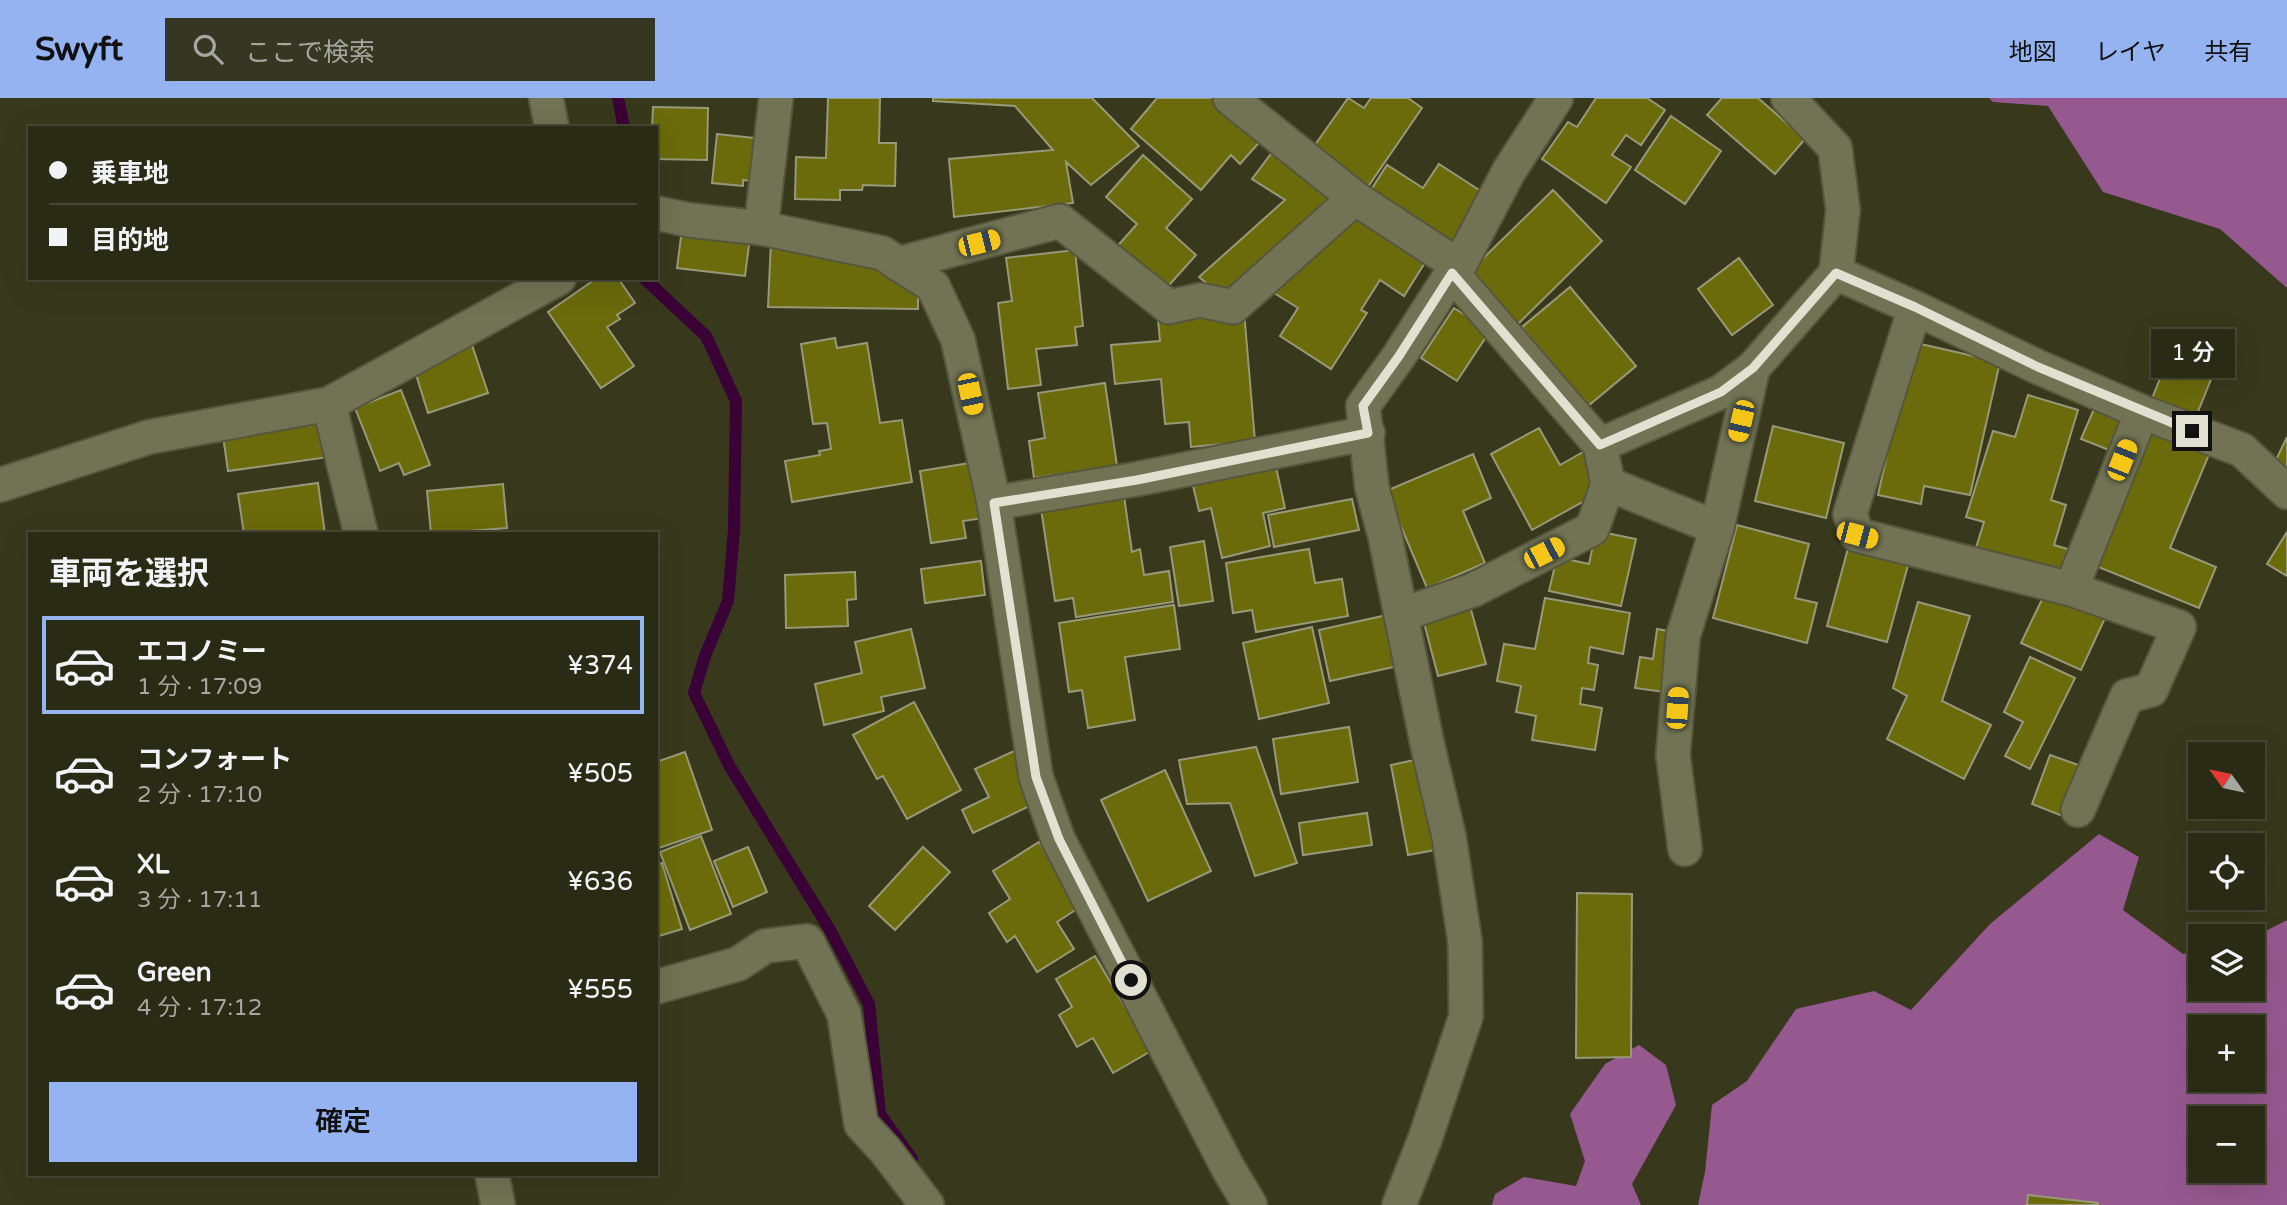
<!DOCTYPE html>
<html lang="ja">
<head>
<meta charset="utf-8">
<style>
	body { margin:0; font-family:"Varela Round","Noto Sans JP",sans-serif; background:#363722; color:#f1f3f6; height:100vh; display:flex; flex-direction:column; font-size:26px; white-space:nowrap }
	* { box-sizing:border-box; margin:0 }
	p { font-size:23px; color:#a5a7a0 }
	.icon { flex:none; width:38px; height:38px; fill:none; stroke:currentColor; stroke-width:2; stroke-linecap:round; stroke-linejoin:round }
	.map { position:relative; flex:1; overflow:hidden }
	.side { position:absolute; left:28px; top:434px; width:630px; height:644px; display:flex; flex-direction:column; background:#2a2b15; border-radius:0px; box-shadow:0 7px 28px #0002,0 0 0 2px #464734 }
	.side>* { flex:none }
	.banner { position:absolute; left:28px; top:28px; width:630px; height:154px; border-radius:0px; box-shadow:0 7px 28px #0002,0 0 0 2px #464734; display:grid; align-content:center; height:154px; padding:0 21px; background:#2a2b15 }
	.needle { width:46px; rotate:303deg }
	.buttons { position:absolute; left:2188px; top:644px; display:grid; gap:14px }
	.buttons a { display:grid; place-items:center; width:77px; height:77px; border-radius:0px; background:#2a2b15; box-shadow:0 7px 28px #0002,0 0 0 2px #464734; font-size:35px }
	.end { position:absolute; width:32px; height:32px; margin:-16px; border:9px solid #e0e1d0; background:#111; box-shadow:0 0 0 4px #111 }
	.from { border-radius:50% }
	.bubble { position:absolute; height:49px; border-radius:0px; background:#2a2b15; box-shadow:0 7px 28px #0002,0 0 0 2px #464734; font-size:23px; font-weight:600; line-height:49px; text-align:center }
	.car { position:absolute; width:21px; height:42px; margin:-21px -10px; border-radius:9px; box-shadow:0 0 5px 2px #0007; background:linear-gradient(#f5c518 24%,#345 0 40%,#f5c518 0 76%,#345 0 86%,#f5c518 0) }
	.banner b { display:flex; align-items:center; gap:24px; height:66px; font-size:26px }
	.banner b+b { border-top:2px solid #464734 }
	.banner i { width:18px; height:18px; background:#f1f3f6 }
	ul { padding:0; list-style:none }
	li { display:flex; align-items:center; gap:21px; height:98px; margin:0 14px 10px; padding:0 7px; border:4px solid transparent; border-radius:0px }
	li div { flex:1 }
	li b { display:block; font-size:26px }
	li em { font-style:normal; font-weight:600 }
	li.current { border-color:#95b2f1 }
	li>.icon { width:63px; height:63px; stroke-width:1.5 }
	h2 { padding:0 21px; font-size:32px; line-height:84px }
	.button { display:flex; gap:14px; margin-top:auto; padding:14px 21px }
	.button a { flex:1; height:80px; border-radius:0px; background:#95b2f1; color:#111; font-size:28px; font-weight:600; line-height:80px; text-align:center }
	header { display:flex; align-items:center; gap:42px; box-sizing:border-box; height:98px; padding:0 35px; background:#95b2f1; color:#111 }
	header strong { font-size:33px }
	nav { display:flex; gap:38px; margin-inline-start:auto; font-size:24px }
	.search { width:490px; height:63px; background:#363722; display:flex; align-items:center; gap:18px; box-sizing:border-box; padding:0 24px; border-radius:0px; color:#a5a7a0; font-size:26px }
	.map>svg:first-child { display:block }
	.forest { fill:#96598f; fill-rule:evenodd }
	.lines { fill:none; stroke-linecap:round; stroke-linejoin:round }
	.stream { stroke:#3a0136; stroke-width:12 }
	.building { fill:#6b6b0c; stroke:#989979; stroke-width:2 }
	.street-casing { stroke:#55563d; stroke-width:37 }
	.street { stroke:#717354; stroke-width:33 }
	.route { stroke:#e0e1d0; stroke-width:9 }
</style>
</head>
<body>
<header>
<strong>Swyft</strong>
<div class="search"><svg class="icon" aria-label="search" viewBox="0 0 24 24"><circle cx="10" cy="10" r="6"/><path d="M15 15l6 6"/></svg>ここで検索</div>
<nav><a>地図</a><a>レイヤ</a><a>共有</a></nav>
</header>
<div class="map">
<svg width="2287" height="1107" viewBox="0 0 2287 1107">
	<rect width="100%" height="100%" fill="#38391c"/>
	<!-- forest -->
	<g class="forest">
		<polygon points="1989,0 2287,0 2287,190 2220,131 2103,94 2048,8 1993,4"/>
		<path d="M2099,736L2139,759L2123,812L2183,856L2200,852V891H2252V838H2249L2262,835L2287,822V1107H1698L1705,1074L1712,1007L1747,983L1796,911L1874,893L1911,912L1990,826ZM2200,929H2252V982H2200ZM2200,1020H2252V1073H2200Z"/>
		<polygon points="1639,947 1666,967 1676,1007 1632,1086 1641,1107 1492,1107 1495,1096 1524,1079 1576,1088 1585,1063 1570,1016 1605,966"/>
	</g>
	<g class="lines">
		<!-- stream -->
		<g class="stream">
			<polyline points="618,0 624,30"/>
			<polyline points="644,180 706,238 736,303 734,432 728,503 705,558 694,595 729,667 830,832 869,906 880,1016 912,1061"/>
		</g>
	</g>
	<!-- building -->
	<g class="building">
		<polygon points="828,0 880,0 879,45 896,45 895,88 863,87 862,92 840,92 840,102 795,101 796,59 826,60"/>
		<polygon points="933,0 1092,0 1139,48 1091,87 1066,64 1073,105 954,119 949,61 1053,52 1015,8 933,3"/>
		<polygon points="1157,0 1216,0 1263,40 1240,66 1231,57 1201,92 1131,31"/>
		<polygon points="1348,0 1364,10 1371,0 1408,0 1422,10 1365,93 1310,54"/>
		<polygon points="1596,0 1647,0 1665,12 1641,47 1626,37 1612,57 1631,69 1606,105 1542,61 1568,24 1577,29"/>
		<polygon points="1722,0 1758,0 1805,41 1775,76 1707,17"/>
		<polygon points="653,9 708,10 707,62 656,61 656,30 652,30"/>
		<polygon points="1671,18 1721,53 1685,106 1635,72"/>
		<polygon points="717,36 765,41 760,84 743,82 743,88 712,85"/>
		<polygon points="1273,53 1343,100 1229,204 1199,179 1285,102 1252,81"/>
		<polygon points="1143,57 1192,101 1166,130 1196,157 1162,195 1114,152 1137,126 1106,99"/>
		<polygon points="1439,66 1490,99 1455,152 1369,95 1387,67 1423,90"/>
		<polygon points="1553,92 1602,143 1517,227 1467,176"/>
		<polygon points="1349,113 1426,163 1404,198 1380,182 1361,212 1367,215 1331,271 1280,238 1298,210 1274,195 1296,162"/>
		<polygon points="683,123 751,132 745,178 677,170"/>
		<polygon points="771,143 880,158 918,184 918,211 768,209"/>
		<polygon points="1075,152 1083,228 1075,229 1077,247 1036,251 1041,287 1008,291 998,205 1012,203 1006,160"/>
		<polygon points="1739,160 1773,207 1732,237 1698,191"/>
		<polygon points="597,180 618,180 635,205 617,217 620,221 607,229 634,268 601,290 548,214"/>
		<polygon points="1570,189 1636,268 1588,308 1522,229"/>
		<polygon points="1454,210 1490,233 1457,283 1421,260"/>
		<polygon points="1244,213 1255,343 1191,349 1189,324 1165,326 1161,281 1115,286 1111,247 1160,243 1158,221"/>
		<polygon points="835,240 837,250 867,245 880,325 902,322 912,384 792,404 785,363 820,357 819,353 831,351 827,325 813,326 801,246"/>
		<polygon points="471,244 488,295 428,315 414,270"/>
		<polygon points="1912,244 2000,264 1970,397 1924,388 1921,406 1878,397"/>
		<polygon points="2172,251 2216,269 2193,326 2149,308"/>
		<polygon points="1105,285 1117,368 1034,380 1029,343 1045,340 1038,295"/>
		<polygon points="401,292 430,367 404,377 399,365 380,373 355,310"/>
		<polygon points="2028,297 2078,312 2051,402 2066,407 2054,447 2074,453 2065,483 1974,456 1984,424 1966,419 1993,333 2015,339"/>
		<polygon points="2094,311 2127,324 2114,354 2081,341"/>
		<polygon points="323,317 329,359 228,373 222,331"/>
		<polygon points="2144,327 2210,354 2170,450 2216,469 2199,510 2096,468"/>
		<polygon points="1773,328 1844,345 1826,420 1755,403"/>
		<polygon points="1539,330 1560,367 1583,354 1604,392 1532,432 1491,356"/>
		<polygon points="2287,339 2287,372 2274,366"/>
		<polygon points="1473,356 1491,400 1463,413 1485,465 1427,490 1386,393"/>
		<polygon points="976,364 984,420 963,423 966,440 931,445 920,373"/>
		<polygon points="1276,369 1285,410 1263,415 1270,448 1222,460 1211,410 1199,413 1191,379"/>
		<polygon points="318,385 325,436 244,436 238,396"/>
		<polygon points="503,386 507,430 431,436 427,393"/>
		<polygon points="1124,398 1132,454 1140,451 1144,477 1169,473 1173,504 1076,519 1073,500 1055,503 1041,411"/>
		<polygon points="1352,401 1359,432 1274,449 1268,417"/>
		<polygon points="1737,427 1809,446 1795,500 1817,505 1807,545 1713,520"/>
		<polygon points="1596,433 1636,441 1621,508 1549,493 1557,459 1589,466"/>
		<polygon points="2287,434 2287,478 2267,466"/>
		<polygon points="1204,443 1213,503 1179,508 1170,449"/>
		<polygon points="1850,443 1910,460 1887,544 1827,528"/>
		<polygon points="1309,451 1315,485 1342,481 1348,518 1256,534 1252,512 1233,515 1226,465"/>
		<polygon points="981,463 985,497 925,505 921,471"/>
		<polygon points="855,474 856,501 847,502 848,528 786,530 785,477"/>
		<polygon points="2047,491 2106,518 2081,572 2021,545"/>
		<polygon points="1545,500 1630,515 1623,556 1590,549 1588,565 1598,567 1594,592 1582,590 1580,606 1602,610 1595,652 1532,642 1536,618 1516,614 1521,588 1497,583 1504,546 1535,551"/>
		<polygon points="1918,504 1970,518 1942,603 1991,627 1964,681 1887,641 1907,598 1893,590"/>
		<polygon points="1174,507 1180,551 1125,559 1135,622 1088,630 1082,592 1069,594 1059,525"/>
		<polygon points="1470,508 1486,566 1438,578 1423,521"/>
		<polygon points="1387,517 1398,568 1330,583 1319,532"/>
		<polygon points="1312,529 1329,605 1259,621 1243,545"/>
		<polygon points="911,531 925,590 881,599 884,613 824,627 815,586 862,575 855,544"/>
		<polygon points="1657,531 1681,535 1671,595 1635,590 1640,559 1653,561"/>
		<polygon points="2030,559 2075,580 2030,671 2005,658 2023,624 2004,614"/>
		<polygon points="914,604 961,692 907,721 883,678 877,681 853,637"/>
		<polygon points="1349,629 1358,684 1281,696 1273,641"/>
		<polygon points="1256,649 1297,765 1255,778 1230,705 1187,706 1179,662"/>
		<polygon points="1014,653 1038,704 973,735 962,712 989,699 975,671"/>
		<polygon points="685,654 712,732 659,750 656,741 656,664"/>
		<polygon points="2050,657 2084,669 2065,719 2032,706"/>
		<polygon points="1424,660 1441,751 1408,757 1391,667"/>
		<polygon points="1165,672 1211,773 1148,803 1101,702"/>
		<polygon points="1367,715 1372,747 1303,757 1299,725"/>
		<polygon points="701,738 731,816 690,832 660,754"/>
		<polygon points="1039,744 1080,809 1057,824 1074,851 1037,874 1015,838 1007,844 989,815 1010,801 993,773"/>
		<polygon points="748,749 767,794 733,809 714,763"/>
		<polygon points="923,749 950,774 895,832 869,808"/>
		<polygon points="662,765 682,831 656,839 656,767"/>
		<polygon points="1577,795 1632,796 1631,959 1576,960"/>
		<polygon points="1095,858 1125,909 1133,905 1158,949 1113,975 1093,940 1077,949 1059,917 1072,909 1056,881"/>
		<polygon points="2028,1097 2098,1105 2098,1107 2027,1107"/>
	</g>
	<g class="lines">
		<defs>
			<g id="street">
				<polyline points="546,0 552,30"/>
				<polyline points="1230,0 1355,100 1459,168"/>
				<polyline points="656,115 689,122 761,130 882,155 933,188 958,242 994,405 1036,679 1058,741 1228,1070 1250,1107"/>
				<polyline points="761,130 776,0"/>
				<polyline points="898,166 1060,123 1169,209 1200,202 1233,209 1355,100"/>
				<polyline points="1836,175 1915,210 2038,269 2142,314 2242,352 2287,394"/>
				<polyline points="1915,210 1850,416 1857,437 2071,491"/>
				<polyline points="329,306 361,436"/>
				<polyline points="1600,347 1721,294 1753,270 1836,175 1843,112 1835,50 1788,0"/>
				<polyline points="1608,386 1717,430 1683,538 1673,657 1685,751"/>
				<polyline points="0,387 149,339 329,306 559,180"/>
				<polyline points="994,405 1137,381 1368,335"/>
				<polyline points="1717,430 1753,270"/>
				<polyline points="1401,517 1473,492 1592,431 1608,386 1600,347 1452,175"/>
				<polyline points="2078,712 2127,598 2151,592 2179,529 2071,491 2142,314"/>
				<polyline points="656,889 738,866 765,848 807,843 844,916 861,1026 885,1052 927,1107"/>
				<polyline points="492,1076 498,1107"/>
				<polyline points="1399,1107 1425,1041 1466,918 1465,844 1449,739 1427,645 1385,438 1372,390 1363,308 1399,258 1452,175 1459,168 1509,73 1556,0"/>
			</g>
		</defs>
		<!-- street casing -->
		<use href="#street" class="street-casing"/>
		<!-- street -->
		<use href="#street" class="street"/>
	</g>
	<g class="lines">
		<!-- route -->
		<polyline class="route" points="1131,882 1059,741 1036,679 994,405 1137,382 1368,335 1363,308 1399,258 1452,175 1600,347 1721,294 1753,270 1836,175 1915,209 2038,269 2192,333"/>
	</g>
</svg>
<div class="buttons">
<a><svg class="needle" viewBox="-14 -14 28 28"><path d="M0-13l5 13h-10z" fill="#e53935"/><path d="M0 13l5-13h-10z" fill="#a5a7a0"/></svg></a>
<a><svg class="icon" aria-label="locate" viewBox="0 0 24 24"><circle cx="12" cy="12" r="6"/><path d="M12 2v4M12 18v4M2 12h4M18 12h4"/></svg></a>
<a><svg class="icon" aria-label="layers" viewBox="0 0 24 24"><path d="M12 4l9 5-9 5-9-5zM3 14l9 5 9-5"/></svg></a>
<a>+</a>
<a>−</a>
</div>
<i class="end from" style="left:1131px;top:882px"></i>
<i class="end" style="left:2192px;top:333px"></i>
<div class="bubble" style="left:2151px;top:231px;width:84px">1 分</div>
<i class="car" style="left:979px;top:145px;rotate:76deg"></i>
<i class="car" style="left:970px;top:296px;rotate:168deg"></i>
<i class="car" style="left:1741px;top:323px;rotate:193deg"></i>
<i class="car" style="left:2122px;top:362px;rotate:22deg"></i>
<i class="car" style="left:1857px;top:437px;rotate:105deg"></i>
<i class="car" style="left:1544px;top:455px;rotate:63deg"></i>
<i class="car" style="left:1677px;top:610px;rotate:4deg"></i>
<div class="banner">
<b><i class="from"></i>乗車地</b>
<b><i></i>目的地</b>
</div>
<section class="side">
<h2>車両を選択</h2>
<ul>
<li class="current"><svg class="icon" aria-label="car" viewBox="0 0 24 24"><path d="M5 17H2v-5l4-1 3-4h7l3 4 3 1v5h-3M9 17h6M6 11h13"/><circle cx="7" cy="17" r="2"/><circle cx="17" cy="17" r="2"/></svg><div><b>エコノミー</b><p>1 分 · 17:09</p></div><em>¥374</em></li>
<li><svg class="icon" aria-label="car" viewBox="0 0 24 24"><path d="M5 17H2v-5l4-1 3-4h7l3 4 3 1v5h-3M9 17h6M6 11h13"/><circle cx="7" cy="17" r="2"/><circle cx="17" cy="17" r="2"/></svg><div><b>コンフォート</b><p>2 分 · 17:10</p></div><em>¥505</em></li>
<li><svg class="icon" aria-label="car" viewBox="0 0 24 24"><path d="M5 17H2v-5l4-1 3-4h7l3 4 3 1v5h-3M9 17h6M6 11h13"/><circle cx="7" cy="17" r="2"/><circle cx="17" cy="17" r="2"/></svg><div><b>XL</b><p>3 分 · 17:11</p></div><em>¥636</em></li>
<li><svg class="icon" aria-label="car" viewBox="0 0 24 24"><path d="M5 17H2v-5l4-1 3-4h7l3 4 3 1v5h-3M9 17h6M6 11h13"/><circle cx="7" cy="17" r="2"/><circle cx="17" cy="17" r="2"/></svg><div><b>Green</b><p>4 分 · 17:12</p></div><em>¥555</em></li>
</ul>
<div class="button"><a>確定</a></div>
</section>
</div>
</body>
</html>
